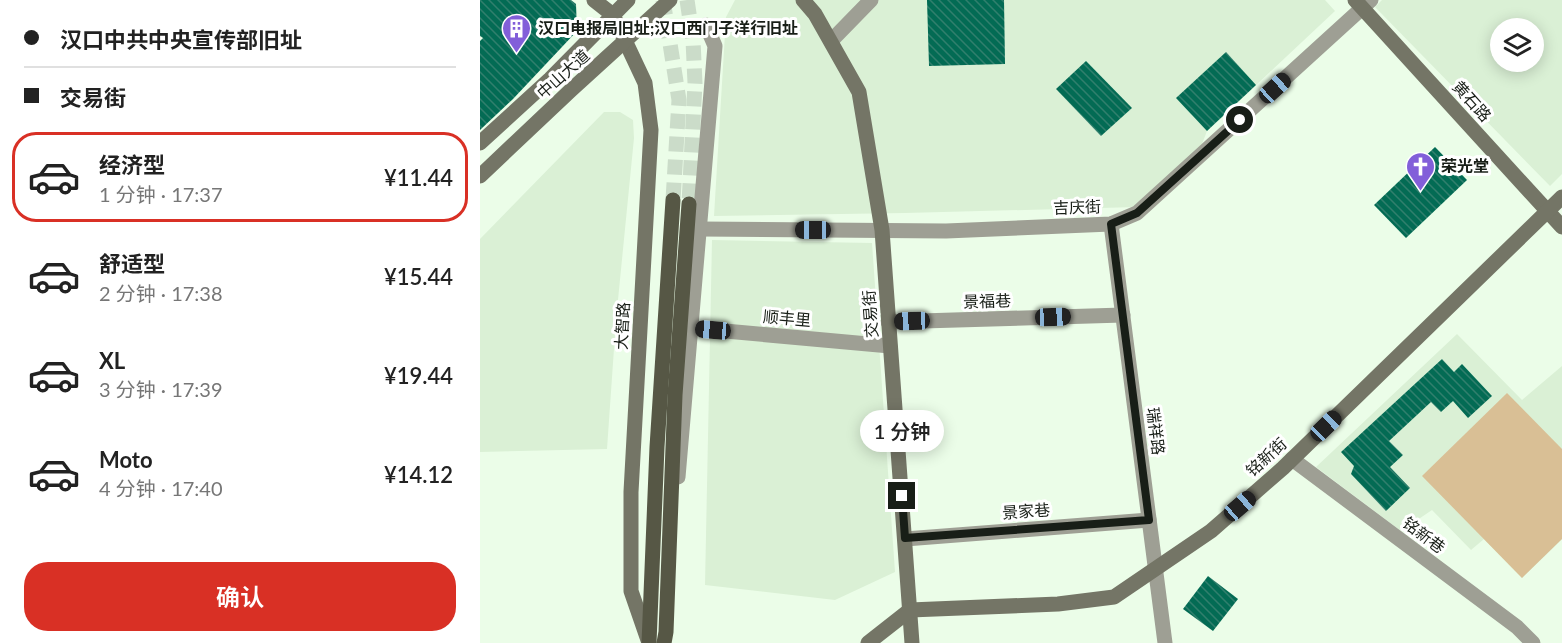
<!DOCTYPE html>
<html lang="zh">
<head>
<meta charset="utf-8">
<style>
	body { margin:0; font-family:Lato,"Noto Sans SC",sans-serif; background:#f2f2f2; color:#222; height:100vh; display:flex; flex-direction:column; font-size:22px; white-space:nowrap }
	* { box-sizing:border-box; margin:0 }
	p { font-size:20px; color:#767676 }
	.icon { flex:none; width:33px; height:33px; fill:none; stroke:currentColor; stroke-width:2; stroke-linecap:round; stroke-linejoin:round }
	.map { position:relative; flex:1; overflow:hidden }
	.details { display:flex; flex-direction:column; background:#fff; width:480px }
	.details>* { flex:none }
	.hud { display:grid; align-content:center; height:132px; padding:0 24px; background:#fff }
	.fabs { position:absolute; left:1010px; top:18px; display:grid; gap:12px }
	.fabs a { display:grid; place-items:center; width:54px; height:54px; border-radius:50%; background:#fff; box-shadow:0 3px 15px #0003; font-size:30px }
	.end { position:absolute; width:27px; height:27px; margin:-14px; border:8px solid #181e17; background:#fff; box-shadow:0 0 0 3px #fff }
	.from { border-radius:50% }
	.bubble { position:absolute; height:42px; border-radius:21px; background:#fff; box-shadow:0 3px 15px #0003; font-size:20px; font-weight:600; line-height:42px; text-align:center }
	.car { position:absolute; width:18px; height:36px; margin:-18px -9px; border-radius:8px; box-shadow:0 0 4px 2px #0007; background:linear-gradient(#222 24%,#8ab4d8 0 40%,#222 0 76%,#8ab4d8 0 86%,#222 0) }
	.hud b { display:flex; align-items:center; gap:21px; height:57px; font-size:22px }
	.hud b+b { border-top:2px solid #e0e0e0 }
	.hud i { width:15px; height:15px; background:#222 }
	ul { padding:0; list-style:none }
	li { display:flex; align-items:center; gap:18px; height:90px; margin:0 12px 9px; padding:0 12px; border:3px solid transparent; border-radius:24px }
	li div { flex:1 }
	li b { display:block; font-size:22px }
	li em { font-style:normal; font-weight:600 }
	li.current { border-color:#d93025 }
	li>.icon { width:54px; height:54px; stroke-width:1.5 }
	.cta { display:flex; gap:12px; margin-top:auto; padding:12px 24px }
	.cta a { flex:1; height:69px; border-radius:24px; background:#d93025; color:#fff; font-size:24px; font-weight:600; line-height:69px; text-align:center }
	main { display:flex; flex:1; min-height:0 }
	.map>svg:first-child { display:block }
	.built { fill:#daf0d5; fill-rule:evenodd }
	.garden { fill:#d9bf95 }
	.building { fill:url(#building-back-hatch) }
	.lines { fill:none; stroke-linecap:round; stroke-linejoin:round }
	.primary-tunnel { stroke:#cbdcc9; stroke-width:15; stroke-dasharray:15 8; stroke-linecap:butt }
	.street { stroke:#9e9f94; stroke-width:15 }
	.secondary { stroke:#747566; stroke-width:15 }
	.primary { stroke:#565745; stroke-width:15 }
	.route { stroke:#181e17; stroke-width:8 }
	.labels { text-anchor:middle; stroke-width:6; stroke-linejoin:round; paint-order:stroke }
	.poi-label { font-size:16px; font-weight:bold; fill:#181e17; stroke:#fff; text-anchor:start }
	.street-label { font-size:16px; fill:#181e17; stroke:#fff }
</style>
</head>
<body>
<main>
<section class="details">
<div class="hud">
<b><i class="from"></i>汉口中共中央宣传部旧址</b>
<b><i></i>交易街</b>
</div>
<ul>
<li class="current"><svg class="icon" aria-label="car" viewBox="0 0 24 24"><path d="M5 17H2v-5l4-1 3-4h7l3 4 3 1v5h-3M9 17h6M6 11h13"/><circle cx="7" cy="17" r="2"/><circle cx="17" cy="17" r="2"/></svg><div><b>经济型</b><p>1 分钟 · 17:37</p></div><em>¥11.44</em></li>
<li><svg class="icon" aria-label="car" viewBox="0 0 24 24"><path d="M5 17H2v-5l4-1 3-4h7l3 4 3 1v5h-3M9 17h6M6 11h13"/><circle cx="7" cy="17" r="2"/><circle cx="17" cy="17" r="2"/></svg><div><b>舒适型</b><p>2 分钟 · 17:38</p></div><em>¥15.44</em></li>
<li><svg class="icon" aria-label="car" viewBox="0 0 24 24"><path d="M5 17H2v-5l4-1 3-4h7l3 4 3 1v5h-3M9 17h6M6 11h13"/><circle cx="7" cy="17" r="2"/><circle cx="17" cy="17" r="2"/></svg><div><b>XL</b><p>3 分钟 · 17:39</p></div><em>¥19.44</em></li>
<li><svg class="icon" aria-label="car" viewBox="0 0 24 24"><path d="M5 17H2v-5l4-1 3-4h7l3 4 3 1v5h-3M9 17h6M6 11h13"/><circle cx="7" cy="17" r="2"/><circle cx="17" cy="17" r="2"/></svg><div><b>Moto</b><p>4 分钟 · 17:40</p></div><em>¥14.12</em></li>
</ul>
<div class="cta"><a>确认</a></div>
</section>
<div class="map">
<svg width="1082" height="643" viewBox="0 0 1082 643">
	<defs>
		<pattern id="building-back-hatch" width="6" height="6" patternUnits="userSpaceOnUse" patternTransform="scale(1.5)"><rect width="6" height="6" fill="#036b54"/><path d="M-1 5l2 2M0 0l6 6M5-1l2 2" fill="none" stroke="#317f6d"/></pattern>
	</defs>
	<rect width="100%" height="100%" fill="#ebfde8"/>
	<!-- built -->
	<g class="built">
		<polygon points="255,0 845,0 855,11 727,131 722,144 657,207 425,213 234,216 246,17"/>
		<path d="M902,0H1082V174L1070,186L895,7ZM1020,28H1053V62H1020Z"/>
		<polygon points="124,112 140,112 153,120 154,138 136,320 127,449 0,452 0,239"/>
		<polygon points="232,240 392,243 415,572 355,600 225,585"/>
		<polygon points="977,334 1042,400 1082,366 1082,539 1042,578 1004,539 991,550 952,510 921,531 836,467"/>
	</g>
	<!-- garden -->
	<polygon class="garden" points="1027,393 1082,449 1082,539 1042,578 942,476"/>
	<!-- building -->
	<g class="building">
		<polygon points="0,0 91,0 96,4 97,31 33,99 0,130 0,41 3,38 0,36"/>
		<polygon points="447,0 524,0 525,64 449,66"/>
		<polygon points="746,52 776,85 727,131 696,98"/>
		<polygon points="606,61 652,108 621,136 576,89"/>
		<polygon points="955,147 987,180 926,238 894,205"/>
		<polygon points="962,359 974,372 982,364 1012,396 988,418 973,401 961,412 951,402 909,441 923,455 910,467 930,488 906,511 871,474 874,466 861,452"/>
		<polygon points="728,576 758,599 733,631 703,609"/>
	</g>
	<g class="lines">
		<!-- primary-tunnel -->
		<g class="primary-tunnel">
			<polyline points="183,0 199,100 193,200"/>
			<polyline points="207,0 213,40 215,83 209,204"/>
		</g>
		<!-- street -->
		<g class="street">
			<polyline points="351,41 391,0"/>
			<polyline points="631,224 685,643"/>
			<polyline points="220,229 466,231 631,224 657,213 891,0"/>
			<polyline points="408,322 643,315"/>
			<polyline points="201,327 410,346"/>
			<polyline points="812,459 1037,627 1053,643"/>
			<polyline points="198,477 235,46 226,25"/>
			<polyline points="425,539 669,520"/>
		</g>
		<!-- secondary -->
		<g class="secondary">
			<polyline points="114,0 133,15 165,83 171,130 151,492 151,591 169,643"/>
			<polyline points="323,0 335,14 379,92 402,230 432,643"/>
			<polyline points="875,0 1082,227"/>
			<polyline points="0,143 70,79 148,0"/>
			<polyline points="0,176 91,90 190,0"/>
			<polyline points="388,643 430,610 578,604 634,597 731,531 803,468 1082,197"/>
		</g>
		<!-- primary -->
		<g class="primary">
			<polyline points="169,643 177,447 193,200"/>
			<polyline points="184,643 186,632 195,395 209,204"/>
		</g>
	</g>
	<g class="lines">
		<!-- route -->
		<polyline class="route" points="422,496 425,538 669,520 631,224 657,213 760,120"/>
	</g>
	<!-- icons -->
	<defs>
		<symbol id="building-pin" viewBox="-11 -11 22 30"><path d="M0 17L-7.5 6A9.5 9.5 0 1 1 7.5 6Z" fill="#825fd9" stroke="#fff"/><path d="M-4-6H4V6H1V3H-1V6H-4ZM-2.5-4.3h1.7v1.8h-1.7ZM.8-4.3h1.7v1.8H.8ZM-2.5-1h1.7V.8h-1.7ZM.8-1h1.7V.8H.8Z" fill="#fff"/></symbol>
		<symbol id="church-pin" viewBox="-11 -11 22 30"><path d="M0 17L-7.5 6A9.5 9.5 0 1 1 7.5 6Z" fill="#825fd9" stroke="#fff"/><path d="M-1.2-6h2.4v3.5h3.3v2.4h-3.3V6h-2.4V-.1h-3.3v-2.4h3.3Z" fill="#fff"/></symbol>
	</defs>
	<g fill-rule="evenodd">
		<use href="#building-pin" x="20" y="12" width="33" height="45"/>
		<use href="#church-pin" x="924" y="150" width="33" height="45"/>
	</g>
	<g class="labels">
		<!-- poi labels -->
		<g class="poi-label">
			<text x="58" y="34">汉口电报局旧址;汉口西门子洋行旧址</text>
			<text x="961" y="172">荣光堂</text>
		</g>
		<!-- street labels -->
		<g class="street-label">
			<text transform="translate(83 74) rotate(-42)" y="6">中山大道</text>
			<text transform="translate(992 101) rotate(48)" y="6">黄石路</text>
			<text transform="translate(597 207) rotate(-2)" y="6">吉庆街</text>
			<text transform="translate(507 301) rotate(-2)" y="6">景福巷</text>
			<text transform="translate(390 314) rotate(-94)" y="6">交易街</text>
			<text transform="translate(307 318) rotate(5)" y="6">顺丰里</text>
			<text transform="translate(142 326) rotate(-87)" y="6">大智路</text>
			<text transform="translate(676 431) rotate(83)" y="6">瑞祥路</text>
			<text transform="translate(786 457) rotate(-42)" y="6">铭新街</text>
			<text transform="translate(546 511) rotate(-4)" y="6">景家巷</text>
			<text transform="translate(944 535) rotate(37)" y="6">铭新巷</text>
		</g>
	</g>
</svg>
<div class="fabs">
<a><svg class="icon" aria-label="layers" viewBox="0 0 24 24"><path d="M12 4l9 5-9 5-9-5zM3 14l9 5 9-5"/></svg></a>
</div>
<i class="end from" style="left:760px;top:120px"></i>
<i class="end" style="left:422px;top:496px"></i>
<div class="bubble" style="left:380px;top:410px;width:84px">1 分钟</div>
<i class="car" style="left:795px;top:88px;rotate:48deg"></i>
<i class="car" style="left:333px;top:230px;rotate:270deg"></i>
<i class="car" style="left:573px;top:317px;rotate:88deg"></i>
<i class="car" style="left:432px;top:321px;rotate:268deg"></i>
<i class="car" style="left:233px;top:330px;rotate:275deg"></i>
<i class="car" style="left:846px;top:426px;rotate:46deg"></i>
<i class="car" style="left:760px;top:506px;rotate:49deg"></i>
</div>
</main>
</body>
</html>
